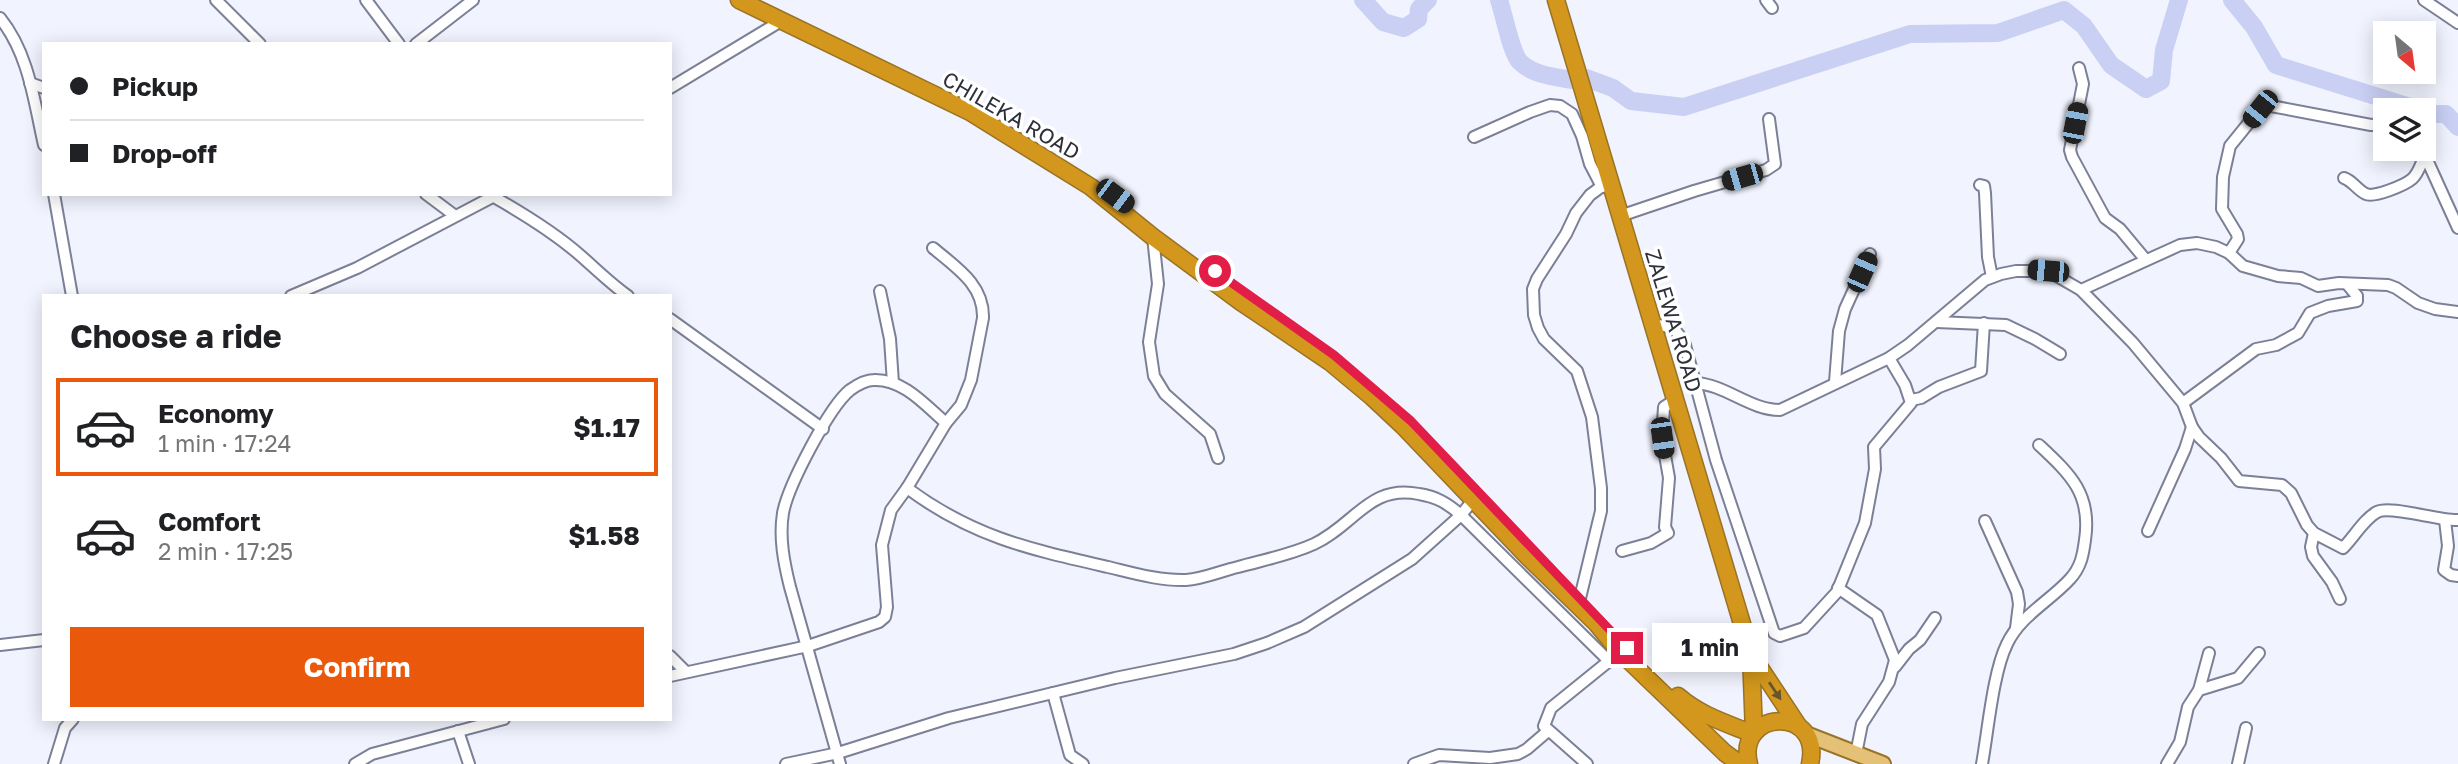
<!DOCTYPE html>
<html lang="en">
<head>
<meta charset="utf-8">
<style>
	body { margin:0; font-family:"Golos Text",sans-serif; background:#f6f6f6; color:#202124; height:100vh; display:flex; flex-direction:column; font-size:26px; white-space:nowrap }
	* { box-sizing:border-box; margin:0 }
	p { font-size:23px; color:#757577 }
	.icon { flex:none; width:38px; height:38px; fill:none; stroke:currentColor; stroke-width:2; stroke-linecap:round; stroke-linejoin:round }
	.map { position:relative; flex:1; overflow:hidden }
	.sheet { position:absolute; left:42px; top:294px; width:630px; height:427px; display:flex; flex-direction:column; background:#fff; border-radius:0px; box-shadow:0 4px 18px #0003 }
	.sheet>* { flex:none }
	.banner { position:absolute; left:42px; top:42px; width:630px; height:154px; border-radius:0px; box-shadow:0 4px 18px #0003; display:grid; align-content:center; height:154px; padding:0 28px; background:#fff }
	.needle { width:46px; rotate:151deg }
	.tools { position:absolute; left:2373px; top:21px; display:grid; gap:14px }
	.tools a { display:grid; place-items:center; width:63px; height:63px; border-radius:0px; background:#fff; box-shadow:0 4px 18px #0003; font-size:35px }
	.end { position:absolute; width:32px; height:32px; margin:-16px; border:9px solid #e11d48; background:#fff; box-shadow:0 0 0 4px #fff }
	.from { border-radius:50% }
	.bubble { position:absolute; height:49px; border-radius:0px; background:#fff; box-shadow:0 4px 18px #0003; font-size:23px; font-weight:700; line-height:49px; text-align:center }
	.car { position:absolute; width:21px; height:42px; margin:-21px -10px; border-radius:9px; box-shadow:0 0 5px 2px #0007; background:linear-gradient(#222 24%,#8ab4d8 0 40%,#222 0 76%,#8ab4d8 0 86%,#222 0) }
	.banner b { display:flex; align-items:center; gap:24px; height:66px; font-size:26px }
	.banner b+b { border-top:2px solid #e0e0e0 }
	.banner i { width:18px; height:18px; background:#202124 }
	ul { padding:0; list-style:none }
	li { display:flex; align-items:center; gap:21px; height:98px; margin:0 14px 10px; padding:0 14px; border:4px solid transparent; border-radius:0px }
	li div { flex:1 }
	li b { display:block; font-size:26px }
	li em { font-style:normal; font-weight:700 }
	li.selected { border-color:#ea580c }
	li>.icon { width:63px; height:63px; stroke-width:1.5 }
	h2 { padding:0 28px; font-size:32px; line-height:84px }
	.action { display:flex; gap:14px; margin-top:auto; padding:14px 28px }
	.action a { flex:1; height:80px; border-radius:0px; background:#ea580c; color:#fff; font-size:28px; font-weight:700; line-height:80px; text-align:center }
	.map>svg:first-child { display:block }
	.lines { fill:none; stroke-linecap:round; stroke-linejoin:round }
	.river { stroke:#c9d0f4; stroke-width:18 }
	.minor-casing { stroke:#7b8097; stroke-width:14 }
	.major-casing { stroke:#997326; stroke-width:18 }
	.highway-casing { stroke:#997326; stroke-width:19 }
	.minor { stroke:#fff; stroke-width:10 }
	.major { stroke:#e4c177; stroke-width:14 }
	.highway { stroke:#d2971c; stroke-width:16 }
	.oneway { fill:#675430 }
	.route { stroke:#e11d48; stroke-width:9 }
	.labels { text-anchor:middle; stroke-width:7; stroke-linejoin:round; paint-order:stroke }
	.street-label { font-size:21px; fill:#2e303a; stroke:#fff }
</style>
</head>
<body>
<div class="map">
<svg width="2458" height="764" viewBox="0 0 2458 764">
	<rect width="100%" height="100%" fill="#f1f3fe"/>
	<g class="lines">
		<!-- river -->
		<g class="river">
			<polyline points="1363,0 1383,22 1404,28 1418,19 1419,9 1428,0"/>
			<path d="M1499,0C1504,14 1511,53 1520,62C1533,75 1555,77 1572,80"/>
			<polyline points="2232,0 2254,27 2276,65 2420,110"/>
			<polyline points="1586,78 1613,88 1631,101 1684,107 1910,34 1998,33 2064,10 2084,26 2111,65 2146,89 2161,81 2164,50 2179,0"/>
			<polyline points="2424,111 2433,114 2446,114 2458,127"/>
		</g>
		<defs>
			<g id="minor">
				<polyline points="216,0 260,44"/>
				<polyline points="366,0 399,44"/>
				<polyline points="1766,0 1772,8"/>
				<polyline points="2424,0 2458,23"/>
				<path d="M0,18C29,54 34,101 44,145"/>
				<polyline points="416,44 473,0"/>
				<polyline points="2079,68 2083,84 2070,150 2072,157 2105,218 2120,229 2145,259"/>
				<polyline points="30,83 44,88"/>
				<polyline points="670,88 781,21"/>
				<polyline points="1474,137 1530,112 1550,105 1560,106 1572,114 1582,136 1590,164 1602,187"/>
				<polyline points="2423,151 2458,228"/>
				<path d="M2344,178C2353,181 2357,190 2366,194C2374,198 2405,185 2412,179C2419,173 2421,163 2425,155"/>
				<polyline points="1980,185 1984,186 1985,193 1988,257 1992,277"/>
				<polyline points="54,194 72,296"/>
				<polyline points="426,194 454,215"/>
				<path d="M494,197C524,214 555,233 581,256C597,270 611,284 628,296"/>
				<polyline points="1620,216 1694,191 1766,170 1775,164 1769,119"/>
				<polyline points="1153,237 1158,284 1149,342 1154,376 1165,394 1210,434 1218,458"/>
				<polyline points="2229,253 2238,239 2237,234 2222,209 2223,177 2230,146 2260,109 2271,106 2371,125 2385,124"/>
				<polyline points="2081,290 2180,245 2197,243 2216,247 2229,253 2243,266 2278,276 2301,278 2318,286 2339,283 2388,285 2396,288 2418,303 2435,309 2458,312"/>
				<polyline points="880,291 890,339 893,383"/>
				<polyline points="291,296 357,268 498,194"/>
				<polyline points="670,319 823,429"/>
				<polyline points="1937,322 2006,325 2035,339 2060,354"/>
				<path d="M1653,324C1672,327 1676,327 1685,345L1716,460L1774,633L1780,636L1804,628L1837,592L1865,523L1875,469L1874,447L1911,403L1905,385L1889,358"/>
				<polyline points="1835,382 1839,331 1845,309 1870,254"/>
				<path d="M1696,383C1726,385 1750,410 1780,410L1889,358L1908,345L1985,280L2001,274L2016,271H2048L2081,290L2133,343L2183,403L2192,427L2199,437L2221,458L2239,481L2282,485L2291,493L2307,525L2314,533L2343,548C2354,537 2364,519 2377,512C2390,505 2439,521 2458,520"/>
				<polyline points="1911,400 1921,398 1939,387 1981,371 1984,323"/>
				<polyline points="2183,403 2256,349 2276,345 2298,333 2310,313 2328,306 2357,301 2357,296 2348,285"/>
				<path d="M907,488C973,537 1029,549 1108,567C1133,573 1160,581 1186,580C1203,579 1221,571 1238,567C1263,560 1290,555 1314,544C1355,525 1369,484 1419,494C1437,497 1447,503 1461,515L1609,661"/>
				<polyline points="2445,520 2448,546 2444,570 2451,575 2458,576"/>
				<polyline points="1985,521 2017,592 2019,604 2016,628"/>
				<polyline points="2148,531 2185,449 2192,427"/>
				<polyline points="2314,533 2311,547 2313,556 2332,582 2340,599"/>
				<polyline points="1622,551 1651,543 1668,533 1665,527 1669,478 1662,438 1664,407 1675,400"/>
				<polyline points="1838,588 1877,615 1895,660 1889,682 1862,724 1856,754"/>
				<polyline points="1580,598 1601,511 1601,488 1592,417 1577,371 1544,339 1538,328 1534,315 1533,289 1537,279 1566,234 1576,213 1590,195 1609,181"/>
				<polyline points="0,645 44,640"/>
				<polyline points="670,656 686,672"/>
				<polyline points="1895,667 1909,649 1920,640 1935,618"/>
				<path d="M670,676L808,646L879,622L885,617L887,607L882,545L891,510L907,488L946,423L961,405L971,380L983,318C984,285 957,268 933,248"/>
				<polyline points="2199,690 2238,678 2259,653"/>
				<polyline points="1053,693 1070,755 1083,764"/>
				<polyline points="458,731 469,764"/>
				<polyline points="54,764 65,728 73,719"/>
				<polyline points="355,764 372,754 504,719"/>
				<polyline points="786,764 838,753 949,718 1115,678 1234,654 1267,643 1304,627 1412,559 1461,515 1474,499"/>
				<path d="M840,764L790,587C784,563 779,538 783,513C788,486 829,407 850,390C857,385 865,380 874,380C904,379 926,406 946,423"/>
				<polyline points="1414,764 1439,755 1490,758 1518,754 1527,749 1548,731"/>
				<polyline points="1587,764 1544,726 1551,708 1614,657"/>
				<path d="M1982,764C1988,731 1993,672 2007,644C2020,616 2050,601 2070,579C2081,567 2083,555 2085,540C2092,494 2070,474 2039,445"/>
				<polyline points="2167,764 2180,742 2188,707 2199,690 2209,653"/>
				<polyline points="2238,764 2246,728"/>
			</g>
			<polyline id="major" points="1806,734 1883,764"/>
			<g id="highway">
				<polyline points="739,0 970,112 1091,187 1153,237 1241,302 1330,362 1372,397 1403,426 1527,556 1596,623 1620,652 1725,753 1740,764"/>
				<polyline points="1556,0 1751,654 1754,733"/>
				<polyline points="1752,656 1799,727"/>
				<path d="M1678,696C1701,716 1726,723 1753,734"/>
				<path d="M1749,764C1735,709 1823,705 1810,764"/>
			</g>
		</defs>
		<!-- minor casing -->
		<use href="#minor" class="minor-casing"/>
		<!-- major casing -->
		<use href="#major" class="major-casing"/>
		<!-- highway casing -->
		<use href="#highway" class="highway-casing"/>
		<!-- minor -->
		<use href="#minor" class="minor"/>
		<!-- major -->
		<use href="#major" class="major"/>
		<!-- highway -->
		<use href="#highway" class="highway"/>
	</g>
	<!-- one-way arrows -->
	<defs><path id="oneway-solid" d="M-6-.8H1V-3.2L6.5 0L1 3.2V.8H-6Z" transform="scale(1.75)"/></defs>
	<use class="oneway" href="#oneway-solid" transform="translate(1775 691) rotate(56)"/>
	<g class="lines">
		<!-- route -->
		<polyline class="route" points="1215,271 1334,355 1411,421 1627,648"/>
	</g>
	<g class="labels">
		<!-- street labels -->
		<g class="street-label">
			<text transform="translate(1011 116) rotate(30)" y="7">CHILEKA ROAD</text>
			<text transform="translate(1673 321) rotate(73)" y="7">ZALEWA ROAD</text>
		</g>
	</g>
</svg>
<div class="tools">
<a><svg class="needle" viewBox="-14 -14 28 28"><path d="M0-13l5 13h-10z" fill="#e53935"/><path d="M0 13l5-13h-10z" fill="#757577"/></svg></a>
<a><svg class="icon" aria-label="layers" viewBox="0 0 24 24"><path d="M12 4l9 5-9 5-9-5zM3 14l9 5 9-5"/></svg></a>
</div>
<i class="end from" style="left:1215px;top:271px"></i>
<i class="end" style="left:1627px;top:648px"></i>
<div class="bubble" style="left:1652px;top:623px;width:116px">1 min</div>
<i class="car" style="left:2260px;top:109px;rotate:219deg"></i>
<i class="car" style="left:2075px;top:123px;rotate:11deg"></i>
<i class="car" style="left:1742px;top:177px;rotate:254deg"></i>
<i class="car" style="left:1115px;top:196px;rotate:127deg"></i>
<i class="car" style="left:2048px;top:271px;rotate:275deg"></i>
<i class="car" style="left:1862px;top:272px;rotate:24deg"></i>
<i class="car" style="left:1662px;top:438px;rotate:172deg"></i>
<div class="banner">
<b><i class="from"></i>Pickup</b>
<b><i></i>Drop-off</b>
</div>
<section class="sheet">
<h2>Choose a ride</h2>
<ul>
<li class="selected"><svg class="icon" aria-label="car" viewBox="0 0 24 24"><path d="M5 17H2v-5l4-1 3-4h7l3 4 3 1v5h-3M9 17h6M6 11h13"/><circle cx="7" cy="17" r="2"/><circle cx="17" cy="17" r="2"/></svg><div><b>Economy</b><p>1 min · 17:24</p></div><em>$1.17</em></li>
<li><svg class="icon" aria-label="car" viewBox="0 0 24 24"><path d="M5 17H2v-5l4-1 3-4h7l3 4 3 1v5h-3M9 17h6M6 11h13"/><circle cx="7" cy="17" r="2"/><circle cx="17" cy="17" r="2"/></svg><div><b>Comfort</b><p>2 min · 17:25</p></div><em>$1.58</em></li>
</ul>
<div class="action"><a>Confirm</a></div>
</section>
</div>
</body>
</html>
